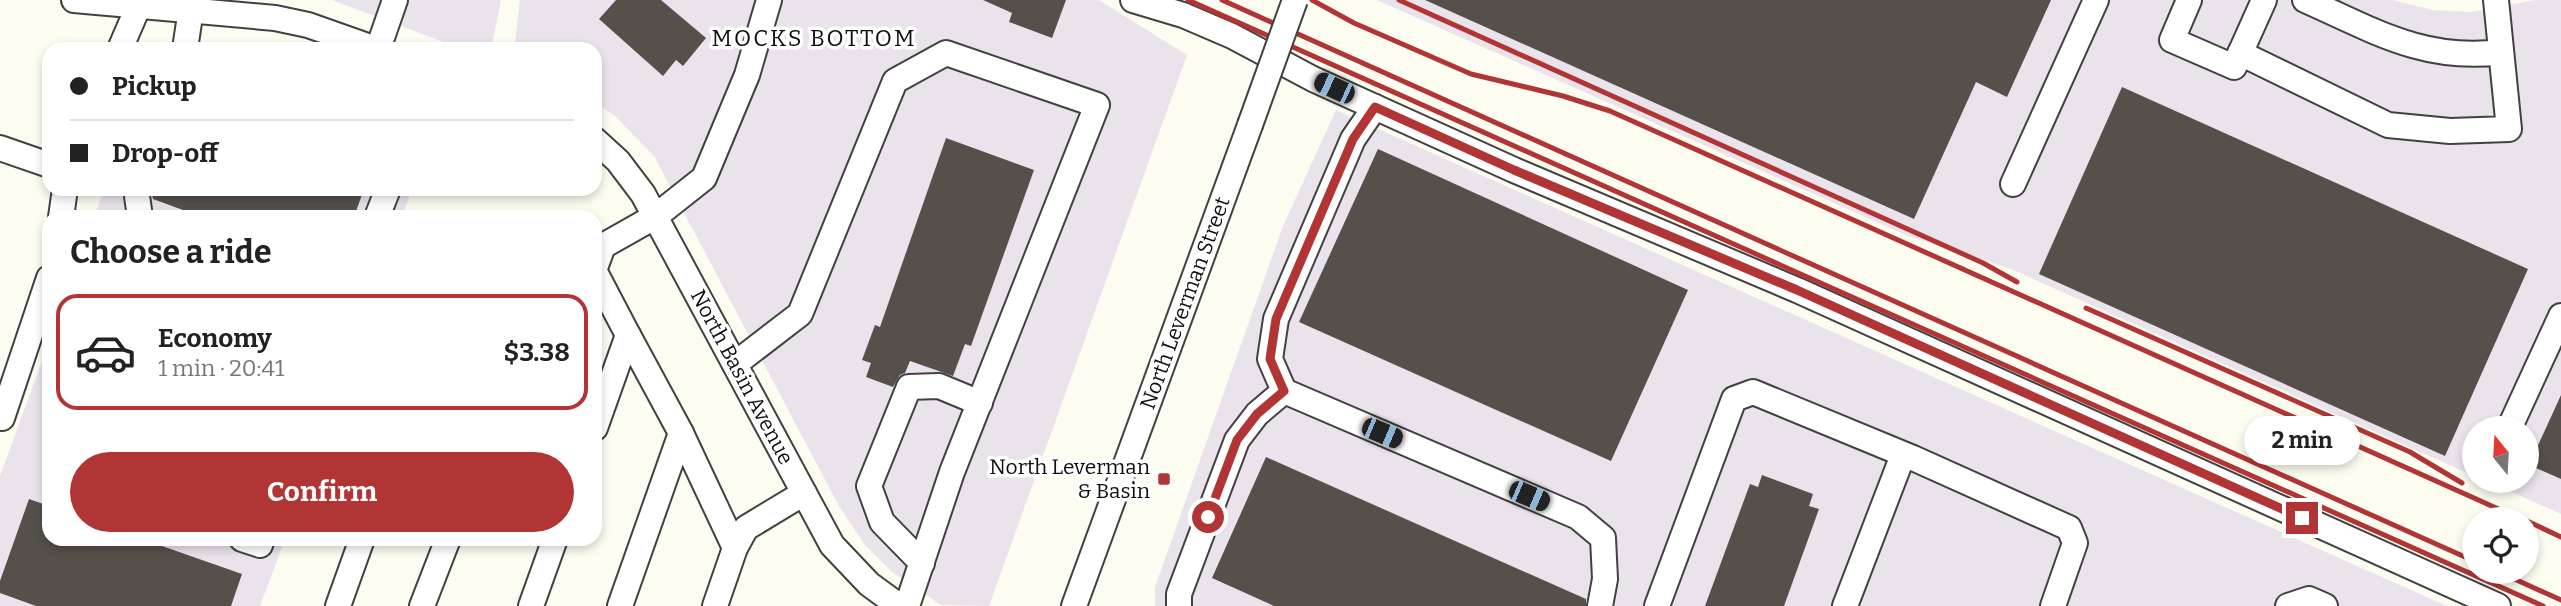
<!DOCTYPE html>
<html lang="en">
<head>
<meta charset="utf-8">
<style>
	body { margin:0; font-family:Bitter,serif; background:#f2f2f2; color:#222; height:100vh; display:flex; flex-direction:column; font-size:26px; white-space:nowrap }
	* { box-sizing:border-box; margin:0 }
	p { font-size:23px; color:#767676 }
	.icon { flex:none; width:38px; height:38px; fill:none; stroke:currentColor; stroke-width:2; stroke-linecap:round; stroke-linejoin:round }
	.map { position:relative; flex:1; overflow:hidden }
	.drawer { position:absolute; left:42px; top:210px; width:560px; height:336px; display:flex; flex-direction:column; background:#fff; border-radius:21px; box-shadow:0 4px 10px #0003 }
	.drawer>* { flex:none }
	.guide { position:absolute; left:42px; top:42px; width:560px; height:154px; border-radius:21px; box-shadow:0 4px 10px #0003; display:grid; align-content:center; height:154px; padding:0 28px; background:#fff }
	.needle { width:46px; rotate:342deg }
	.fabs { position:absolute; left:2462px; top:416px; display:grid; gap:14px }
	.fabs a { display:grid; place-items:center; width:77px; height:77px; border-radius:50%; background:#fff; box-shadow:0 4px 10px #0003; font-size:35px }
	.end { position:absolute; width:32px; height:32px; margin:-16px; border:9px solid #b03534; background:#fff; box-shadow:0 0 0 4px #fff }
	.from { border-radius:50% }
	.bubble { position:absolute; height:49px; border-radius:24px; background:#fff; box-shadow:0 4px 10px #0003; font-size:23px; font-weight:700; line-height:49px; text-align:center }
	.car { position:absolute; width:21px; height:42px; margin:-21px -10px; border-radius:9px; box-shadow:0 0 5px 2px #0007; background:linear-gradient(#222 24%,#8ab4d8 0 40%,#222 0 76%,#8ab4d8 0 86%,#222 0) }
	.guide b { display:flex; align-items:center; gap:24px; height:66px; font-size:26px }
	.guide b+b { border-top:2px solid #e0e0e0 }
	.guide i { width:18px; height:18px; background:#222 }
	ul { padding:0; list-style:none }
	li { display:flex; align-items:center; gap:21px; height:116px; margin:0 14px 10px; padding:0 14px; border:4px solid transparent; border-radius:21px }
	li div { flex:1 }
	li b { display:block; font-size:26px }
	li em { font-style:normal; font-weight:700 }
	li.active { border-color:#b03534 }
	li>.icon { width:63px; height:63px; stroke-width:1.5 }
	h2 { padding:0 28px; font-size:32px; line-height:84px }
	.primary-button { display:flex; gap:14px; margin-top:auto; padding:14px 28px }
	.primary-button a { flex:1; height:80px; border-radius:42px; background:#b03534; color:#fff; font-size:28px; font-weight:700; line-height:80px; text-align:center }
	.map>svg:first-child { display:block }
	.industrial { fill:#ebe3ec }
	.building { fill:#56504b }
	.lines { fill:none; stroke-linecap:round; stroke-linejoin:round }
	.minor-casing { stroke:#414141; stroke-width:28 }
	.minor { stroke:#fff; stroke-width:24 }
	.rail { stroke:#b03534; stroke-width:5 }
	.minor-bridge-casing { stroke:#414141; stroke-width:28; stroke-linecap:butt }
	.minor-bridge { stroke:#fff; stroke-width:24 }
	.route { stroke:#b03534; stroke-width:9 }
	.poi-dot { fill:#b03534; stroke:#fff; stroke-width:2.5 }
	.labels { text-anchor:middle; stroke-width:7; stroke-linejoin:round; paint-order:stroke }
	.street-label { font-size:21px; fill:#0e0e0e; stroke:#fff }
	.poi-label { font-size:21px; fill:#0e0e0e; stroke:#fff; text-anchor:end }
	.neighbourhood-label { font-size:23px; letter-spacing:2px; fill:#0e0e0e; stroke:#fff }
</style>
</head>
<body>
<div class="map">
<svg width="2561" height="606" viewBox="0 0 2561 606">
	<rect width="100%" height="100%" fill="#fdfcf1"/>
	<!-- industrial -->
	<g class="industrial">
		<polygon points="332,0 501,0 491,49 462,49"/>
		<polygon points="520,0 1099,0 1187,55 989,606 941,605 892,572 865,545 840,508 654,156 615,116 595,103 595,49 514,49"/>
		<polygon points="1377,0 2393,0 2433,10 2472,12 2535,0 2561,0 2561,514 2487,481 2527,481 2527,429 2474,429 2474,476 2011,269 1908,236"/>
		<polygon points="1336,110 1743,292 2447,606 1155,606 1155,587 1283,226"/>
		<polygon points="104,189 412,189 402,217 94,217"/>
		<polygon points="49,342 49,539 285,539 260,606 0,606 0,476"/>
	</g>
	<!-- building -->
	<g class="building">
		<polygon points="616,0 661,0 706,38 683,66 676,60 663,76 599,19"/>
		<polygon points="983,0 1066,0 1052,38 1009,22 1012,13"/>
		<polygon points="1425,0 2051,0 2007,97 1976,82 1914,219"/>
		<polygon points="2122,87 2528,269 2445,456 2039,274"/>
		<polygon points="946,138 1034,170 971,346 965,344 953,376 910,361 905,373 900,375 893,387 866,377 871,363 862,360 875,325 880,327"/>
		<polygon points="1378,149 1688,290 1611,461 1299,322"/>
		<polygon points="151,189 364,189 354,217 202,217 153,199"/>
		<polygon points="2561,395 2561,479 2529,465"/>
		<polygon points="1266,457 1586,599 1586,606 1274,606 1212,578"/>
		<polygon points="1762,475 1813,494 1809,506 1819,509 1784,606 1705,606 1750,484 1758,487"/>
		<polygon points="29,499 49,506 49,539 142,539 242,574 231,606 36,606 0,593 0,581"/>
	</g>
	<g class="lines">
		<defs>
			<g id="minor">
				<polyline points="74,0 275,18 308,25 376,49"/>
				<polyline points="1133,0 1183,15 1232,36 1313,79 1514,170 1797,290 2498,606"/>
				<polyline points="2189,0 2172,40 2234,67 2264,0"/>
				<path d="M2305,0C2373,30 2424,62 2501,52"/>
				<polyline points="120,49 139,5"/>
				<polyline points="185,49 191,9"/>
				<polyline points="378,49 395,0"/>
				<polyline points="2240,53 2388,125 2450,131 2509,129 2496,0"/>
				<polyline points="595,140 618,161 643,194 832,545 869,584 899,606"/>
				<polyline points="0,148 49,165"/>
				<polyline points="2013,184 2096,0"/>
				<polyline points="136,189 140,217"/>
				<polyline points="61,217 65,189"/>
				<polyline points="377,217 388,189"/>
				<polyline points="595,268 603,246 656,216 704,178 747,75 769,0"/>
				<polyline points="595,272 628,335"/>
				<polyline points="735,364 800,314 895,81 946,53 1097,105 952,472 907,606"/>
				<polyline points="1284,391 1270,359 1276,319 1353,139 1375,107"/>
				<polyline points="2,418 49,278"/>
				<polyline points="595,428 628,335 681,433"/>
				<polyline points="2509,429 2561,316"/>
				<polyline points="242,539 260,545 262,539"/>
				<polyline points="922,563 882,522 869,486 909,387 939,386 980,403"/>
				<polyline points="338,606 362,539"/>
				<polyline points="422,606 448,539"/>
				<polyline points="531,606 555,539"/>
				<polyline points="620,606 681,433 735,548"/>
				<polyline points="715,606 735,548 746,528 804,493"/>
				<polyline points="1074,606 1250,125"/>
				<polyline points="1179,606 1179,594 1237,440 1257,414 1284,391 1578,517 1603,538 1605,579 1600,606"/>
				<polyline points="1657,606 1734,399 1753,392 1913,458 2069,528 2075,543 2053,606"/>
				<polyline points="1845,606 1903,455"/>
				<polyline points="2288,606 2309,599 2325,606"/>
			</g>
		</defs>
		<!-- minor casing -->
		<use href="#minor" class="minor-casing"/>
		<!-- minor -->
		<use href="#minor" class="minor"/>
		<!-- rail -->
		<g class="rail">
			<polyline points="1188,0 2543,606"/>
			<polyline points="1222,0 2474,561"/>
			<polyline points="1312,0 1354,23 1471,74 1563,96 1610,111 2523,520"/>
			<polyline points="1399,0 1983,263 2017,282"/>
			<polyline points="2086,308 2410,452 2462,483"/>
			<polyline points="2527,521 2561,537"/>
			<polyline points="2499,572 2561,600"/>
		</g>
		<defs>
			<polyline id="minor-bridge" points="1250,125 1295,0"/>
		</defs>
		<!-- minor-bridge casing -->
		<use href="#minor-bridge" class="minor-bridge-casing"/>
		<!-- minor-bridge -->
		<use href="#minor-bridge" class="minor-bridge"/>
	</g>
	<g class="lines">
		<!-- route -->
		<polyline class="route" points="1208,517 1237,440 1257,414 1284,391 1270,359 1276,319 1353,139 1375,107 1514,170 1797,290 2302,518"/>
	</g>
	<!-- markers -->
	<rect class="poi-dot" x="1157" y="472" width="14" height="14" rx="3.5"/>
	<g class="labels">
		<!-- street labels -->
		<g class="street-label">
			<text transform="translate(1185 303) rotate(-70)" y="7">North Leverman Street</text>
			<text transform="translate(742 377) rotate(62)" y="7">North Basin Avenue</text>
		</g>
		<!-- poi labels -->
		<g class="poi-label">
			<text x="1150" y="474">North Leverman<tspan x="1150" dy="24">&amp; Basin</tspan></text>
		</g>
		<!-- neighbourhood labels -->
		<g class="neighbourhood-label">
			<text x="814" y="46">MOCKS BOTTOM</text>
		</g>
	</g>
</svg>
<div class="fabs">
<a><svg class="needle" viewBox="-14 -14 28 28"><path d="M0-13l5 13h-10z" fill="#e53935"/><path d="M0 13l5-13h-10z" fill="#767676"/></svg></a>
<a><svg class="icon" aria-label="locate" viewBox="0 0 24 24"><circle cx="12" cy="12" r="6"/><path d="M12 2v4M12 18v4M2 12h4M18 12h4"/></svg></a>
</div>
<i class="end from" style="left:1208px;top:517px"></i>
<i class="end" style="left:2302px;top:518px"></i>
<div class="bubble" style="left:2244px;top:416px;width:116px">2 min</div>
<i class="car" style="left:1334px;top:88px;rotate:295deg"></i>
<i class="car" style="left:1382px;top:433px;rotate:113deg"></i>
<i class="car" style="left:1529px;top:496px;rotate:113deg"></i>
<div class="guide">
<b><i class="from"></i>Pickup</b>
<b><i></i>Drop-off</b>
</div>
<section class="drawer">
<h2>Choose a ride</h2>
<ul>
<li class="active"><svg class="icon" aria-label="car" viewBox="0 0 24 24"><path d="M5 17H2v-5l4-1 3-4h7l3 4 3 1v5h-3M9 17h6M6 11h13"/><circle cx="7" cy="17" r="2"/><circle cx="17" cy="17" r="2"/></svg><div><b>Economy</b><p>1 min · 20:41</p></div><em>$3.38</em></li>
</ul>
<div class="primary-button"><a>Confirm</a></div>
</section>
</div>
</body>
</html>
